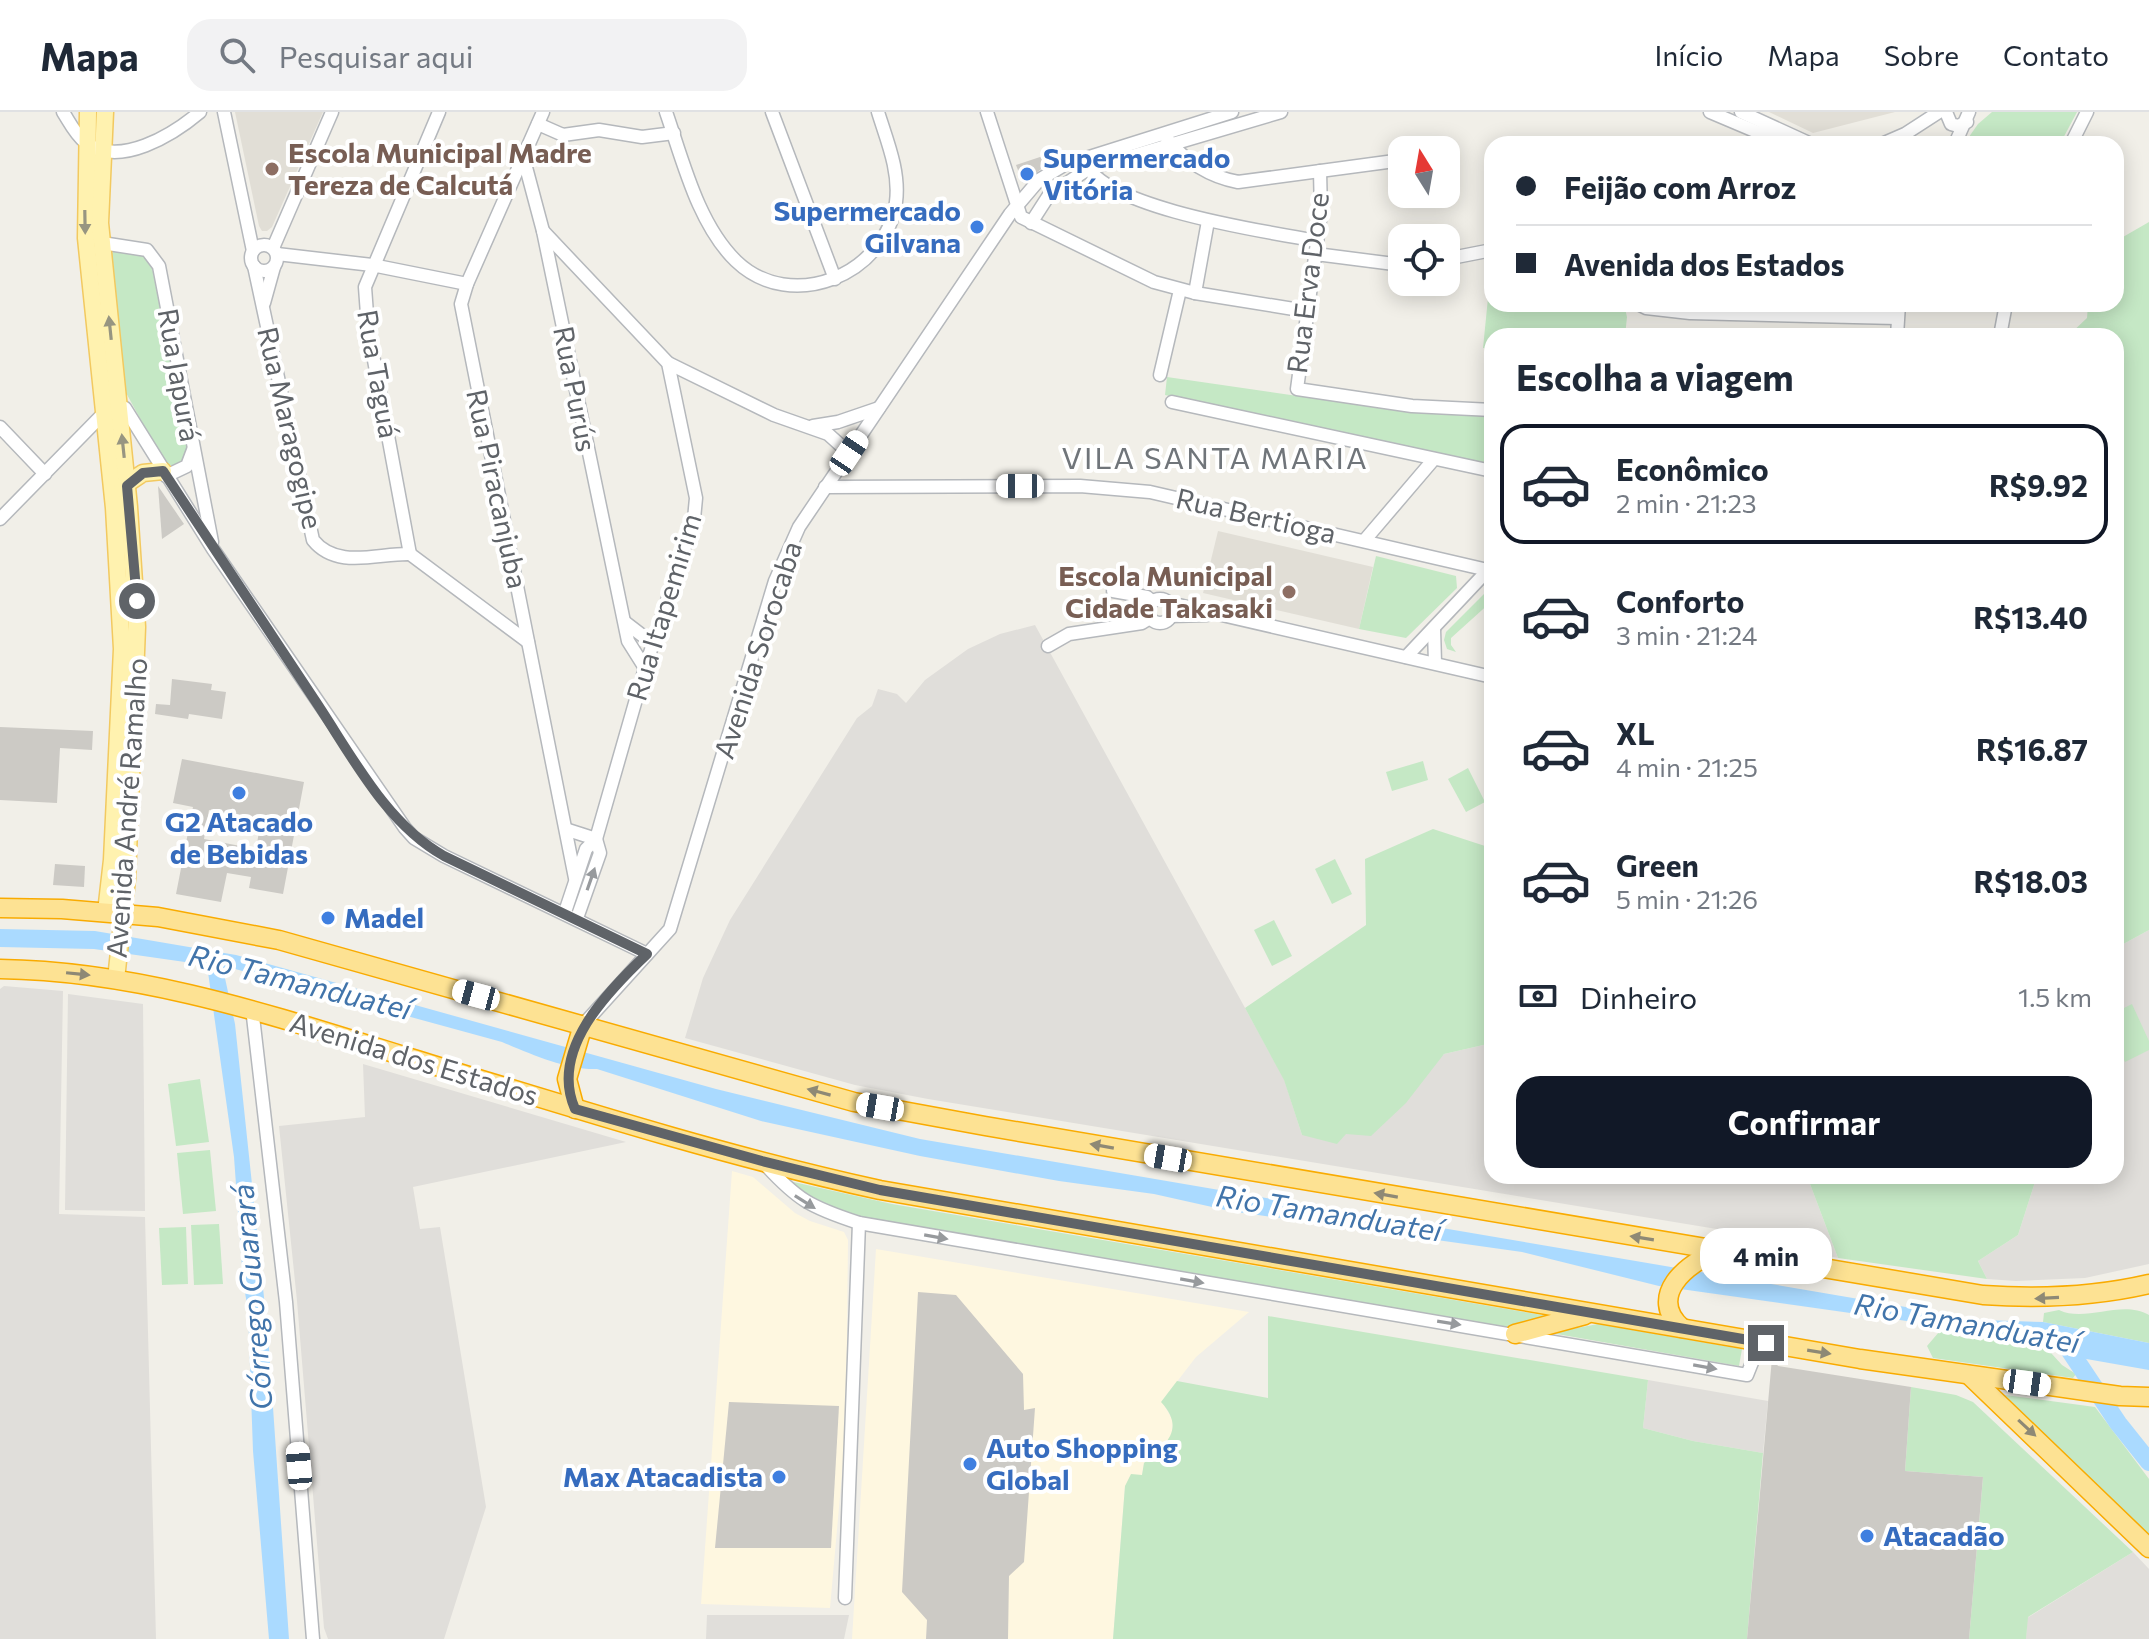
<!DOCTYPE html>
<html lang="pt">
<head>
<meta charset="utf-8">
<style>
	body { margin:0; font-family:Commissioner,sans-serif; background:#f2f2f3; color:#1f2937; height:100vh; display:flex; flex-direction:column; font-size:30px; white-space:nowrap }
	* { box-sizing:border-box; margin:0 }
	p { font-size:26px; color:#747a83 }
	.icon { flex:none; width:44px; height:44px; fill:none; stroke:currentColor; stroke-width:2; stroke-linecap:round; stroke-linejoin:round }
	.map { position:relative; flex:1; overflow:hidden }
	.drawer { position:absolute; left:1484px; top:216px; width:640px; height:856px; display:flex; flex-direction:column; background:#fff; border-radius:24px; box-shadow:0 4px 20px #0003 }
	.drawer>* { flex:none }
	.hud { position:absolute; left:1484px; top:24px; width:640px; height:176px; border-radius:24px; box-shadow:0 4px 20px #0003; display:grid; align-content:center; height:176px; padding:0 32px; background:#fff }
	.needle { width:52px; rotate:349deg }
	.buttons { position:absolute; left:1388px; top:24px; display:grid; gap:16px }
	.buttons a { display:grid; place-items:center; width:72px; height:72px; border-radius:16px; background:#fff; box-shadow:0 4px 20px #0003; font-size:40px }
	.end { position:absolute; width:36px; height:36px; margin:-18px; border:10px solid #5f6368; background:#fff; box-shadow:0 0 0 4px #fff }
	.from { border-radius:50% }
	.bubble { position:absolute; height:56px; border-radius:24px; background:#fff; box-shadow:0 4px 20px #0003; font-size:26px; font-weight:700; line-height:56px; text-align:center }
	.car { position:absolute; width:24px; height:48px; margin:-24px -12px; border-radius:10px; box-shadow:0 0 6px 2px #0007; background:linear-gradient(#fff 24%,#345 0 40%,#fff 0 76%,#345 0 86%,#fff 0) }
	.hud b { display:flex; align-items:center; gap:28px; height:76px; font-size:30px }
	.hud b+b { border-top:2px solid #e0e1e3 }
	.hud i { width:20px; height:20px; background:#1f2937 }
	ul { padding:0; list-style:none }
	li { display:flex; align-items:center; gap:24px; height:120px; margin:0 16px 12px; padding:0 16px; border:4px solid transparent; border-radius:24px }
	li div { flex:1 }
	li b { display:block; font-size:30px }
	li em { font-style:normal; font-weight:700 }
	li.on { border-color:#111827 }
	li>.icon { width:72px; height:72px; stroke-width:1.5 }
	h2 { padding:0 32px; font-size:36px; line-height:96px }
	.pay { display:flex; align-items:center; gap:20px; height:88px; padding:0 32px; font-size:30px }
	.pay p { margin-inline-start:auto }
	.button { display:flex; gap:16px; margin-top:auto; padding:16px 32px }
	.button a { flex:1; height:92px; border-radius:24px; background:#111827; color:#fff; font-size:32px; font-weight:700; line-height:92px; text-align:center }
	header { display:flex; align-items:center; gap:48px; box-sizing:border-box; height:112px; padding:0 40px; background:#fff; border-bottom:2px solid #e0e1e3 }
	header strong { font-size:38px }
	nav { display:flex; gap:44px; margin-inline-start:auto; font-size:28px }
	.search { width:560px; height:72px; background:#f2f2f3; display:flex; align-items:center; gap:20px; box-sizing:border-box; padding:0 28px; border-radius:24px; color:#747a83; font-size:30px }
	.map>svg:first-child { display:block }
	.commercial { fill:#fef7e0 }
	.industrial { fill:#e0deda }
	.education { fill:#e1ded6 }
	.green { fill:#c5e8c5 }
	.water { fill:#aadaff }
	.lines { fill:none; stroke-linecap:round; stroke-linejoin:round }
	.river { stroke:#aadaff; stroke-width:18 }
	.building { fill:#cccac5; fill-rule:evenodd }
	.minor-casing { stroke:#b5b8bc; stroke-width:15 }
	.major-casing { stroke:#f2c960; stroke-width:19 }
	.highway-casing { stroke:#f9ab00; stroke-width:21 }
	.minor { stroke:#fff; stroke-width:12 }
	.major { stroke:#fff2af; stroke-width:16 }
	.highway { stroke:#fde293; stroke-width:18 }
	.oneway { fill:#979581 }
	.oneway2 { fill:#979a9d }
	.oneway3 { fill:#8e8975 }
	.route { stroke:#5f6368; stroke-width:10 }
	.education-dot { fill:#8d6e63; stroke:#fff; stroke-width:3 }
	.shop-dot { fill:#3f7fe0; stroke:#fff; stroke-width:3 }
	.labels { text-anchor:middle; stroke-width:8; stroke-linejoin:round; paint-order:stroke }
	.education-label { font-size:28px; font-weight:bold; fill:#785e54; stroke:#fff; text-anchor:start }
	.shop-label { font-size:28px; font-weight:bold; fill:#366cbe; stroke:#fff; text-anchor:start }
	.street-label { font-size:28px; fill:#5f6368; stroke:#fff }
	.neighbourhood-label { font-size:30px; letter-spacing:2px; fill:#70757a; stroke:#fff }
	.water-label { font-size:30px; font-style:italic; fill:#4174aa; stroke:#fff }
</style>
</head>
<body>
<header>
<strong>Mapa</strong>
<div class="search"><svg class="icon" aria-label="search" viewBox="0 0 24 24"><circle cx="10" cy="10" r="6"/><path d="M15 15l6 6"/></svg>Pesquisar aqui</div>
<nav><a>Início</a><a>Mapa</a><a>Sobre</a><a>Contato</a></nav>
</header>
<div class="map">
<svg width="2149" height="1527" viewBox="0 0 2149 1527">
	<rect width="100%" height="100%" fill="#f1efe8"/>
	<!-- commercial -->
	<g class="commercial">
		<polygon points="732,1059 753,1065 795,1101 810,1109 844,1120 848,1128 846,1317 830,1496 701,1492"/>
		<polygon points="876,1137 1249,1200 1196,1245 1162,1289 1173,1309 1172,1323 1167,1333 1144,1351 1142,1363 1125,1374 1113,1527 852,1527"/>
	</g>
	<!-- industrial -->
	<g class="industrial">
		<polygon points="1035,513 1284,967 1302,1023 1346,1022 1444,942 1492,931 1492,1064 1807,1064 1838,1146 1789,1136 1747,1122 928,987 855,973 685,926 703,866 730,808 857,606 872,594 878,577 897,582 906,591 925,568 968,537 1000,522"/>
		<polygon points="2149,818 2149,1152 2085,1166 2016,1169 1987,1167 1978,1149 2018,1123 2035,1070 2048,1064 2116,1064 2116,836"/>
		<polygon points="4,874 63,879 59,1102 145,1105 156,1527 0,1527 0,877"/>
		<polygon points="68,882 143,892 145,1099 65,1098"/>
		<polygon points="363,952 626,1030 413,1075 420,1117 440,1115 486,1395 444,1527 328,1527 324,1516 297,1189 279,1014 365,1005"/>
		<polygon points="1648,1268 1768,1289 1763,1341 1693,1329 1643,1316"/>
		<polygon points="2133,1440 2149,1457 2149,1527 2026,1527 2027,1506"/>
		<polygon points="707,1503 849,1503 844,1527 706,1527"/>
	</g>
	<!-- education -->
	<g class="education">
		<polygon points="235,0 323,0 272,115 267,119 262,119 259,114"/>
		<polygon points="1769,0 1895,0 1813,21"/>
		<polygon points="1218,419 1373,455 1359,517 1203,481"/>
	</g>
	<!-- green -->
	<g class="green">
		<polygon points="1992,0 2077,0 2060,32 1964,32 1978,12"/>
		<polygon points="2149,110 2149,818 2116,836 2116,224 2068,224 2087,206 2088,192 2116,192 2116,129"/>
		<polygon points="117,138 143,142 151,150 188,340 178,353 169,353 163,349 124,277 110,142"/>
		<polygon points="1492,146 1492,192 1624,192 1627,205 1625,224 1492,224 1492,237 1483,236"/>
		<polygon points="1167,265 1408,300 1492,305 1492,353 1165,283"/>
		<polygon points="1376,444 1456,464 1457,476 1406,526 1359,517"/>
		<polygon points="1492,474 1492,489 1451,526 1451,533 1456,540 1447,537 1444,528 1446,520"/>
		<polygon points="1423,649 1428,668 1392,679 1386,660"/>
		<polygon points="1468,656 1485,690 1466,700 1448,667"/>
		<polygon points="1433,717 1485,734 1492,749 1492,931 1444,942 1406,991 1371,1024 1346,1022 1337,1032 1302,1023 1284,968 1245,896 1366,813 1365,747"/>
		<polygon points="1335,747 1352,782 1332,792 1315,757"/>
		<polygon points="1274,808 1292,844 1272,854 1254,818"/>
		<polygon points="2132,892 2149,929 2149,938 2125,950 2116,931 2116,900"/>
		<polygon points="200,967 209,1030 176,1034 168,972"/>
		<polygon points="210,1038 216,1099 183,1102 177,1041"/>
		<polygon points="1807,1064 2048,1064 2035,1070 2018,1123 1978,1149 1987,1167 1838,1146"/>
		<path d="M789,1069L892,1092L1554,1205L1521,1215H1506L867,1106C836,1099 813,1089 789,1069Z"/>
		<polygon points="219,1112 223,1172 194,1173 191,1113"/>
		<polygon points="186,1115 188,1172 162,1173 159,1116"/>
		<path d="M2059,1198C2086,1211 2121,1187 2149,1203V1231L2043,1210L2044,1201Z"/>
		<path d="M1268,1204L1648,1268L1643,1316L1693,1329L1763,1341L1747,1527H1113L1125,1374L1131,1362L1142,1363L1144,1351C1166,1333 1186,1317 1161,1290L1177,1269L1268,1286Z"/>
		<polygon points="1598,1212 1742,1237 1739,1254 1551,1221"/>
		<polygon points="1939,1220 1954,1220 1961,1225 2041,1230 2062,1253 2076,1262 2073,1266 1933,1246 1927,1234"/>
		<polygon points="1911,1275 1956,1283 1973,1290 2133,1440 2028,1505 2026,1527 1969,1527 1983,1365 1905,1359"/>
		<polygon points="2005,1283 2095,1295 2149,1367 2149,1427"/>
	</g>
	<!-- water -->
	<path class="water" d="M0,817L95,819L236,843L716,977L920,1027L1982,1208L2043,1210L2149,1231V1258L2075,1245L2041,1228L1659,1174L1522,1140L1230,1099L1154,1082L1059,1069L920,1044L761,1009L597,957C566,958 531,942 502,930L228,855L223,857L235,912L268,1223L289,1527H269L253,1339L248,1198L243,1169L234,1045L208,860L199,852L94,837L0,835Z"/>
	<g class="lines">
		<!-- river -->
		<polyline class="river" points="2064,1230 2118,1311 2149,1350"/>
	</g>
	<!-- building -->
	<g class="building">
		<polygon points="1046,43 1049,51 1023,71 1016,53"/>
		<polygon points="158,374 184,412 162,427"/>
		<polygon points="172,567 212,572 211,578 226,580 222,607 189,602 188,607 155,602 156,592 170,593"/>
		<polygon points="0,615 93,619 92,638 60,636 57,691 0,688"/>
		<path d="M182,647L304,670L283,782L249,776L251,765L227,761L221,790L176,782L193,695L173,691ZM209,698L261,708L256,737L204,727Z"/>
		<polygon points="55,752 85,754 84,775 53,773"/>
		<polygon points="918,1180 956,1183 1023,1262 1024,1298 1035,1296 1024,1450 1009,1464 1008,1527 926,1527 927,1508 902,1480"/>
		<polygon points="1772,1246 1778,1254 1911,1275 1905,1359 1983,1365 1969,1527 1747,1527"/>
		<polygon points="729,1290 839,1294 831,1436 715,1436"/>
	</g>
	<g class="lines">
		<defs>
			<g id="minor">
				<path d="M63,0C70,11 75,22 85,30C119,57 174,22 200,0"/>
				<polyline points="224,0 253,139"/>
				<polyline points="543,0 467,172 461,192 575,766"/>
				<path d="M666,0C683,49 698,112 736,149C791,202 886,163 896,90C900,59 887,29 878,0"/>
				<polyline points="772,0 835,167"/>
				<polyline points="987,0 1021,105 1154,170 1195,181 1306,199"/>
				<polyline points="1710,0 1762,22 1794,26"/>
				<polyline points="1741,0 1811,32"/>
				<polyline points="1946,0 1951,12 1958,14 1967,10"/>
				<polyline points="538,12 563,23 599,18 642,25 674,21"/>
				<path d="M1167,27C1185,49 1210,65 1238,70L1402,48"/>
				<polyline points="1882,32 1905,22 1939,0"/>
				<polyline points="1955,32 1969,0"/>
				<polyline points="2071,32 2087,0"/>
				<polyline points="523,44 543,119 628,529 645,556"/>
				<path d="M1086,52C1107,97 1269,120 1317,129"/>
				<polyline points="1320,59 1321,101 1297,277 1412,294 1492,298"/>
				<polyline points="1031,111 1049,83 1088,57 1281,0"/>
				<polyline points="543,119 668,251 696,386 694,407 645,556 596,727 586,737 565,800"/>
				<polyline points="102,131 147,138 159,154 212,430"/>
				<circle cx="264" cy="146" r="13"/>
				<polyline points="273,136 332,0"/>
				<polyline points="277,142 372,153 467,172"/>
				<polyline points="1316,142 1402,153"/>
				<polyline points="1446,147 1492,138"/>
				<path d="M254,154L313,428C337,458 378,441 410,442L528,530"/>
				<polyline points="1195,181 1208,109"/>
				<polyline points="264,191 274,155"/>
				<polyline points="1638,192 1646,196 1690,201 1897,206"/>
				<polyline points="1897,224 1899,192"/>
				<polyline points="2000,224 2006,192"/>
				<polyline points="668,251 774,303 828,322 849,341"/>
				<polyline points="1160,263 1180,178"/>
				<polyline points="1172,290 1492,359"/>
				<polyline points="813,314 838,310 879,296"/>
				<polyline points="0,315 45,362"/>
				<polyline points="166,364 187,354 193,338"/>
				<polyline points="825,375 1080,374 1150,380 1492,459"/>
				<polyline points="0,407 103,302 118,293 125,296 213,437 405,716 414,726 444,744 647,842"/>
				<polyline points="1364,429 1434,347"/>
				<polyline points="410,442 368,216 365,175 439,0"/>
				<polyline points="1113,479 1147,485 1152,489"/>
				<circle cx="1160" cy="499" r="12"/>
				<polyline points="1170,491 1492,565"/>
				<polyline points="1171,504 1207,503"/>
				<polyline points="626,511 652,531"/>
				<polyline points="1434,517 1435,551"/>
				<polyline points="1048,534 1069,522 1142,511 1150,506"/>
				<polyline points="1406,545 1488,458"/>
				<polyline points="568,718 596,727"/>
				<polyline points="577,806 600,741 596,727"/>
				<polyline points="252,896 286,1190 313,1527"/>
				<polyline points="583,913 670,817 775,469 799,415 1010,102 1039,68 1064,53 1232,0"/>
				<path d="M762,1049C797,1088 810,1095 859,1111L1747,1263L1753,1248L1766,1231"/>
				<polyline points="845,1486 859,1111"/>
			</g>
			<g id="major">
				<polyline points="88,0 86,126 114,396 122,537 112,748 106,800"/>
				<polyline points="105,0 100,111 129,395 137,515 127,767 116,867"/>
				<polyline points="122,375 143,361 163,359"/>
			</g>
			<g id="highway">
				<path d="M0,796L62,797L158,805L279,828L854,990L985,1014L1983,1183C2040,1187 2093,1185 2149,1172"/>
				<path d="M0,857C142,859 274,904 407,945C564,993 720,1043 880,1078L1860,1247L2120,1284L2149,1285"/>
				<polyline points="575,997 567,967 583,913"/>
				<path d="M1682,1216C1646,1185 1687,1150 1719,1139"/>
				<polyline points="1515,1222 1585,1203"/>
				<polyline points="1969,1263 2149,1436"/>
			</g>
		</defs>
		<!-- minor casing -->
		<use href="#minor" class="minor-casing"/>
		<!-- major casing -->
		<use href="#major" class="major-casing"/>
		<!-- highway casing -->
		<use href="#highway" class="highway-casing"/>
		<!-- minor -->
		<use href="#minor" class="minor"/>
		<!-- major -->
		<use href="#major" class="major"/>
		<!-- highway -->
		<use href="#highway" class="highway"/>
	</g>
	<!-- one-way arrows -->
	<defs><path id="oneway-solid" d="M-6-.8H1V-3.2L6.5 0L1 3.2V.8H-6Z" transform="scale(2)"/></defs>
	<g class="oneway">
		<use href="#oneway-solid" transform="translate(85 110) rotate(89)"/>
		<use href="#oneway-solid" transform="translate(110 216) rotate(-96)"/>
		<use href="#oneway-solid" transform="translate(123 334) rotate(-96)"/>
	</g>
	<g class="oneway2">
		<use href="#oneway-solid" transform="translate(591 767) rotate(-71)"/>
		<use href="#oneway-solid" transform="translate(805 1090) rotate(32)"/>
		<use href="#oneway-solid" transform="translate(936 1125) rotate(10)"/>
		<use href="#oneway-solid" transform="translate(1192 1169) rotate(10)"/>
		<use href="#oneway-solid" transform="translate(1449 1211) rotate(9)"/>
		<use href="#oneway-solid" transform="translate(1705 1255) rotate(10)"/>
	</g>
	<g class="oneway3">
		<use href="#oneway-solid" transform="translate(78 862) rotate(6)"/>
		<use href="#oneway-solid" transform="translate(819 980) rotate(-165)"/>
		<use href="#oneway-solid" transform="translate(1102 1034) rotate(-170)"/>
		<use href="#oneway-solid" transform="translate(1386 1083) rotate(-170)"/>
		<use href="#oneway-solid" transform="translate(1642 1126) rotate(-171)"/>
		<use href="#oneway-solid" transform="translate(2047 1186) rotate(177)"/>
		<use href="#oneway-solid" transform="translate(1819 1240) rotate(9)"/>
		<use href="#oneway-solid" transform="translate(2027 1316) rotate(43)"/>
	</g>
	<g class="lines">
		<!-- route -->
		<path class="route" d="M137,489L127,374L143,361L163,359C213,435 263,511 314,587C351,642 385,711 444,744L647,842C608,879 549,938 575,997L762,1049L880,1078L1766,1231"/>
	</g>
	<!-- markers -->
	<g class="education-dot">
		<circle cx="272" cy="57" r="8"/>
		<circle cx="1289" cy="480" r="8"/>
	</g>
	<g class="shop-dot">
		<circle cx="1027" cy="62" r="8"/>
		<circle cx="977" cy="115" r="8"/>
		<circle cx="239" cy="681" r="8"/>
		<circle cx="328" cy="806" r="8"/>
		<circle cx="970" cy="1352" r="8"/>
		<circle cx="779" cy="1365" r="8"/>
		<circle cx="1867" cy="1424" r="8"/>
	</g>
	<g class="labels">
		<!-- education labels -->
		<g class="education-label">
			<text x="288" y="51">Escola Municipal Madre<tspan x="288" dy="32">Tereza de Calcutá</tspan></text>
			<text x="1273" y="474" text-anchor="end">Escola Municipal<tspan x="1273" dy="32">Cidade Takasaki</tspan></text>
		</g>
		<!-- shop labels -->
		<g class="shop-label">
			<text x="1043" y="56">Supermercado<tspan x="1043" dy="32">Vitória</tspan></text>
			<text x="961" y="109" text-anchor="end">Supermercado<tspan x="961" dy="32">Gilvana</tspan></text>
			<text x="239" y="720" text-anchor="middle">G2 Atacado<tspan x="239" dy="32">de Bebidas</tspan></text>
			<text x="344" y="816">Madel</text>
			<text x="986" y="1346">Auto Shopping<tspan x="986" dy="32">Global</tspan></text>
			<text x="763" y="1375" text-anchor="end">Max Atacadista</text>
			<text x="1883" y="1434">Atacadão</text>
		</g>
		<!-- street labels -->
		<g class="street-label">
			<text transform="translate(1308 171) rotate(-83)" y="10">Rua Erva Doce</text>
			<text transform="translate(378 262) rotate(80)" y="10">Rua Taguá</text>
			<text transform="translate(179 263) rotate(80)" y="10">Rua Japurá</text>
			<text transform="translate(575 277) rotate(79)" y="10">Rua Purús</text>
			<text transform="translate(290 316) rotate(77)" y="10">Rua Maragogipe</text>
			<text transform="translate(497 377) rotate(78)" y="10">Rua Piracanjuba</text>
			<text transform="translate(1256 404) rotate(13)" y="10">Rua Bertioga</text>
			<text transform="translate(664 495) rotate(-73)" y="10">Rua Itapemirim</text>
			<text transform="translate(758 538) rotate(-72)" y="10">Avenida Sorocaba</text>
			<text transform="translate(127 696) rotate(-86)" y="10">Avenida André Ramalho</text>
			<text transform="translate(414 947) rotate(17)" y="10">Avenida dos Estados</text>
		</g>
		<!-- neighbourhood labels -->
		<g class="neighbourhood-label">
			<text x="1215" y="357">VILA SANTA MARIA</text>
		</g>
		<!-- water labels -->
		<g class="water-label">
			<text transform="translate(300 871) rotate(14)" y="10">Rio Tamanduateí</text>
			<text transform="translate(1329 1102) rotate(9)" y="10">Rio Tamanduateí</text>
			<text transform="translate(253 1185) rotate(-95)" y="10">Córrego Guarará</text>
			<text transform="translate(1967 1212) rotate(10)" y="10">Rio Tamanduateí</text>
		</g>
	</g>
</svg>
<div class="buttons">
<a><svg class="needle" viewBox="-14 -14 28 28"><path d="M0-13l5 13h-10z" fill="#e53935"/><path d="M0 13l5-13h-10z" fill="#747a83"/></svg></a>
<a><svg class="icon" aria-label="locate" viewBox="0 0 24 24"><circle cx="12" cy="12" r="6"/><path d="M12 2v4M12 18v4M2 12h4M18 12h4"/></svg></a>
</div>
<i class="end from" style="left:137px;top:489px"></i>
<i class="end" style="left:1766px;top:1231px"></i>
<div class="bubble" style="left:1700px;top:1116px;width:132px">4 min</div>
<i class="car" style="left:849px;top:341px;rotate:34deg"></i>
<i class="car" style="left:1020px;top:374px;rotate:270deg"></i>
<i class="car" style="left:476px;top:883px;rotate:285deg"></i>
<i class="car" style="left:880px;top:995px;rotate:280deg"></i>
<i class="car" style="left:1168px;top:1046px;rotate:280deg"></i>
<i class="car" style="left:2027px;top:1271px;rotate:98deg"></i>
<i class="car" style="left:299px;top:1354px;rotate:355deg"></i>
<div class="hud">
<b><i class="from"></i>Feijão com Arroz</b>
<b><i></i>Avenida dos Estados</b>
</div>
<section class="drawer">
<h2>Escolha a viagem</h2>
<ul>
<li class="on"><svg class="icon" aria-label="car" viewBox="0 0 24 24"><path d="M5 17H2v-5l4-1 3-4h7l3 4 3 1v5h-3M9 17h6M6 11h13"/><circle cx="7" cy="17" r="2"/><circle cx="17" cy="17" r="2"/></svg><div><b>Econômico</b><p>2 min · 21:23</p></div><em>R$9.92</em></li>
<li><svg class="icon" aria-label="car" viewBox="0 0 24 24"><path d="M5 17H2v-5l4-1 3-4h7l3 4 3 1v5h-3M9 17h6M6 11h13"/><circle cx="7" cy="17" r="2"/><circle cx="17" cy="17" r="2"/></svg><div><b>Conforto</b><p>3 min · 21:24</p></div><em>R$13.40</em></li>
<li><svg class="icon" aria-label="car" viewBox="0 0 24 24"><path d="M5 17H2v-5l4-1 3-4h7l3 4 3 1v5h-3M9 17h6M6 11h13"/><circle cx="7" cy="17" r="2"/><circle cx="17" cy="17" r="2"/></svg><div><b>XL</b><p>4 min · 21:25</p></div><em>R$16.87</em></li>
<li><svg class="icon" aria-label="car" viewBox="0 0 24 24"><path d="M5 17H2v-5l4-1 3-4h7l3 4 3 1v5h-3M9 17h6M6 11h13"/><circle cx="7" cy="17" r="2"/><circle cx="17" cy="17" r="2"/></svg><div><b>Green</b><p>5 min · 21:26</p></div><em>R$18.03</em></li>
</ul>
<div class="pay"><svg class="icon" aria-label="cash" viewBox="0 0 24 24"><path d="M3 7h18v10H3z"/><circle cx="12" cy="12" r="2"/></svg>Dinheiro<p>1.5 km</p></div>
<div class="button"><a>Confirmar</a></div>
</section>
</div>
</body>
</html>
